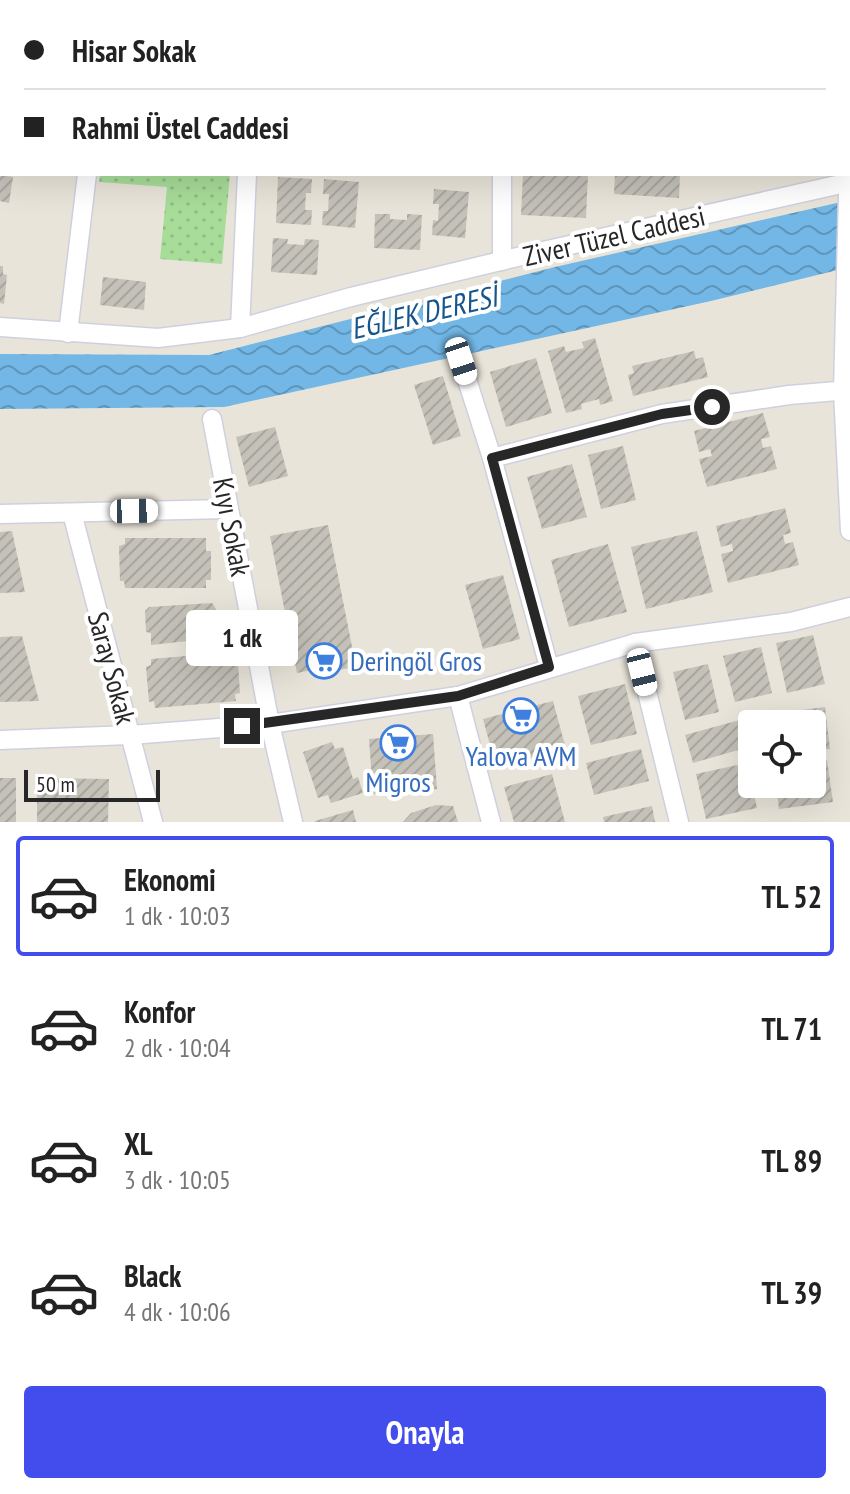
<!DOCTYPE html>
<html lang="tr">
<head>
<meta charset="utf-8">
<style>
	body { margin:0; font-family:"PT Sans Narrow",sans-serif; background:#f2f2f2; color:#222; height:100vh; display:flex; flex-direction:column; font-size:30px; white-space:nowrap }
	* { box-sizing:border-box; margin:0 }
	p { font-size:26px; color:#767676 }
	.icon { flex:none; width:44px; height:44px; fill:none; stroke:currentColor; stroke-width:2; stroke-linecap:round; stroke-linejoin:round }
	.map { position:relative; height:822px; overflow:hidden }
	.panel { display:flex; flex-direction:column; background:#fff; flex:1 }
	.panel>* { flex:none }
	.top-card { position:absolute; left:0px; top:0px; width:850px; height:176px; box-shadow:0 8px 32px #0002; display:grid; align-content:center; height:176px; padding:0 24px; background:#fff }
	.controls { position:absolute; left:738px; top:710px; display:grid; gap:16px }
	.controls a { display:grid; place-items:center; width:88px; height:88px; border-radius:8px; background:#fff; box-shadow:0 8px 32px #0002; font-size:40px }
	.scale { position:absolute; left:24px; bottom:20px; width:136px; box-sizing:border-box; padding-left:8px; border:4px solid #272727; border-top:0; font-size:22px; line-height:28px; white-space:nowrap; color:#272727; -webkit-text-stroke:6px #fff; paint-order:stroke }
	.end { position:absolute; width:36px; height:36px; margin:-18px; border:10px solid #272727; background:#fff; box-shadow:0 0 0 4px #fff }
	.from { border-radius:50% }
	.bubble { position:absolute; height:56px; border-radius:8px; background:#fff; box-shadow:0 8px 32px #0002; font-size:26px; font-weight:700; line-height:56px; text-align:center }
	.car { position:absolute; width:24px; height:48px; margin:-24px -12px; border-radius:10px; box-shadow:0 0 6px 2px #0007; background:linear-gradient(#fff 24%,#345 0 40%,#fff 0 76%,#345 0 86%,#fff 0) }
	.top-card b { display:flex; align-items:center; gap:28px; height:76px; font-size:30px }
	.top-card b+b { border-top:2px solid #e0e0e0 }
	.top-card i { width:20px; height:20px; background:#222 }
	ul { padding:14px 0 0; list-style:none }
	li { display:flex; align-items:center; gap:24px; height:120px; margin:0 16px 12px; padding:0 8px; border:4px solid transparent; border-radius:8px }
	li div { flex:1 }
	li b { display:block; font-size:30px }
	li em { font-style:normal; font-weight:700 }
	li.active { border-color:#434cec }
	li>.icon { width:72px; height:72px; stroke-width:1.5 }
	.cta { display:flex; gap:16px; margin-top:auto; padding:16px 24px }
	.cta a { flex:1; height:92px; border-radius:8px; background:#434cec; color:#fff; font-size:32px; font-weight:700; line-height:92px; text-align:center }
	.map>svg:first-child { display:block }
	.park { fill:url(#park-dots) }
	.water { fill:url(#water-waves) }
	.building { fill:url(#building-hatch) }
	.lines { fill:none; stroke-linecap:round; stroke-linejoin:round }
	.street-casing { stroke:#cfd0df; stroke-width:21 }
	.street { stroke:#fff; stroke-width:18 }
	.route { stroke:#272727; stroke-width:10 }
	.labels { text-anchor:middle; stroke-width:8; stroke-linejoin:round; paint-order:stroke }
	.street-label { font-size:28px; fill:#272727; stroke:#fff }
	.shop-label { font-size:28px; fill:#366cbe; stroke:#fff }
	.water-label { font-size:30px; font-style:italic; fill:#16548c; stroke:#fff }
</style>
</head>
<body>
<div class="map">
<svg width="850" height="822" viewBox="0 0 850 822">
	<defs>
		<pattern id="park-dots" width="8" height="8" patternUnits="userSpaceOnUse" patternTransform="scale(2)"><rect width="8" height="8" fill="#a7dc99"/><path d="M2 2h.1M6 6h.1" fill="none" stroke="#90bd84" stroke-width="1.8" stroke-linecap="round"/></pattern>
		<pattern id="water-waves" width="16" height="10" patternUnits="userSpaceOnUse" patternTransform="scale(2)"><rect width="16" height="10" fill="#72b7e5"/><path d="M0 5q4-4 8 0t8 0" fill="none" stroke="#5e95ba"/></pattern>
		<pattern id="building-hatch" width="6" height="6" patternUnits="userSpaceOnUse" patternTransform="scale(2)"><rect width="6" height="6" fill="#c4c1b9"/><path d="M-1 1l2-2M0 6l6-6M5 7l2-2" fill="none" stroke="#a8a69f"/></pattern>
	</defs>
	<rect width="100%" height="100%" fill="#e9e4d9"/>
	<!-- park -->
	<polygon class="park" points="100,174 230,174 222,264 160,259 167,187 99,182"/>
	<!-- water -->
	<polygon class="water" points="850,200 850,267 711,301 224,407 0,409 0,354 209,355 555,267"/>
	<!-- building -->
	<g class="building">
		<polygon points="523,174 588,174 586,218 521,215"/>
		<polygon points="615,174 680,174 679,198 614,194"/>
		<polygon points="0,175 13,177 9,203 0,201"/>
		<polygon points="278,177 312,179 311,193 306,193 305,210 312,210 311,225 276,223"/>
		<polygon points="324,179 359,182 355,228 322,225 323,211 328,211 329,194 323,194"/>
		<polygon points="434,189 469,192 465,238 432,235 433,220 438,221 439,204 433,204"/>
		<polygon points="375,214 390,214 390,219 407,220 407,214 422,215 420,250 374,248"/>
		<polygon points="273,238 288,239 287,244 304,245 305,239 319,240 317,275 271,272"/>
		<polygon points="0,266 3,266 3,274 7,275 4,304 0,303"/>
		<polygon points="103,277 146,282 144,310 100,305"/>
		<polygon points="595,338 613,401 600,405 599,399 581,404 582,409 566,413 548,351 564,346 566,352 584,348 582,342"/>
		<polygon points="694,351 696,359 703,357 708,377 633,396 628,375 634,373 632,366"/>
		<polygon points="536,358 552,413 506,427 490,372"/>
		<polygon points="443,376 461,436 433,445 414,385"/>
		<polygon points="763,413 770,437 761,439 763,448 771,446 777,469 707,487 699,459 712,456 710,449 699,452 694,431"/>
		<polygon points="275,427 288,476 249,487 236,437"/>
		<polygon points="623,446 636,500 601,509 588,455"/>
		<polygon points="572,464 587,517 542,529 527,477"/>
		<polygon points="785,508 791,533 783,535 785,544 793,542 799,565 728,583 721,554 733,551 732,544 721,547 716,526"/>
		<polygon points="328,525 356,667 339,670 338,665 297,673 270,536"/>
		<polygon points="12,531 25,592 0,593 0,532"/>
		<polygon points="697,531 713,592 646,609 631,547"/>
		<polygon points="125,538 206,538 206,551 211,551 211,580 206,580 206,588 125,588 124,581 120,581 119,546 125,544"/>
		<polygon points="608,544 627,612 569,627 551,560"/>
		<polygon points="503,575 520,639 483,649 465,585"/>
		<polygon points="212,603 216,609 217,631 213,631 215,638 151,645 151,633 146,632 145,611 149,607"/>
		<polygon points="813,635 825,684 787,693 776,643"/>
		<polygon points="22,636 39,701 0,702 0,637"/>
		<polygon points="761,647 772,693 735,702 723,656"/>
		<polygon points="232,652 233,664 238,664 240,693 235,694 236,701 155,708 154,701 149,702 146,667 151,665 151,659"/>
		<polygon points="708,664 719,712 685,720 673,672"/>
		<polygon points="625,684 637,734 591,745 578,696"/>
		<polygon points="553,701 566,749 496,767 483,719"/>
		<polygon points="825,707 830,749 812,751 812,724 772,724 771,714"/>
		<polygon points="747,718 752,746 693,763 685,735"/>
		<polygon points="433,734 437,789 373,794 369,739"/>
		<polygon points="332,742 335,749 343,747 353,779 358,777 363,793 331,803 328,795 318,798 303,752"/>
		<polygon points="641,749 649,781 594,795 586,763"/>
		<polygon points="827,760 833,802 779,809 776,784 812,784 812,762"/>
		<polygon points="747,763 757,808 706,819 696,774"/>
		<polygon points="552,774 565,822 514,822 504,787"/>
		<rect x="0" y="778" width="16" height="44"/>
		<polygon points="37,778 109,779 108,822 37,822"/>
		<polygon points="436,805 453,806 458,822 403,822 411,813"/>
		<polygon points="652,806 655,822 604,822 603,817"/>
		<polygon points="353,810 356,822 315,822 315,821"/>
	</g>
	<g class="lines">
		<defs>
			<g id="street">
				<polyline points="98,0 112,2"/>
				<polyline points="322,0 373,2"/>
				<polyline points="256,2 257,0"/>
				<polyline points="502,2 502,0"/>
				<polyline points="848,36 850,36"/>
				<polyline points="0,113 2,113"/>
				<polyline points="850,114 843,392 850,531"/>
				<polyline points="502,174 502,261"/>
				<polyline points="0,327 158,338 240,328 351,297 530,254 850,182"/>
				<polyline points="240,328 247,174"/>
				<polyline points="68,333 87,174"/>
				<polyline points="461,361 492,458 549,667"/>
				<polyline points="212,419 270,724 293,822"/>
				<polyline points="492,458 662,414 789,395 850,390"/>
				<polyline points="72,513 153,822"/>
				<polyline points="0,514 228,509"/>
				<polyline points="635,643 679,822"/>
				<polyline points="458,696 491,822"/>
				<polyline points="0,740 130,735 270,724 458,696 635,643 791,622 850,607"/>
			</g>
		</defs>
		<!-- street casing -->
		<use href="#street" class="street-casing"/>
		<!-- street -->
		<use href="#street" class="street"/>
	</g>
	<g class="lines">
		<!-- route -->
		<polyline class="route" points="242,726 458,696 549,667 492,458 662,414 712,407"/>
	</g>
	<!-- icons -->
	<defs>
		<symbol id="supermarket-ring" viewBox="-11 -11 22 22"><circle r="9.5" fill="#fff" stroke="#3f7fe0" stroke-width="1.5"/><path d="M-6-5.5h2.5l.6 2H6L4.5 2H-2.5L-4.4-4H-6ZM-1.5 3.2a1.3 1.3 0 1 0 .1 0ZM3 3.2a1.3 1.3 0 1 0 .1 0Z" fill="#3f7fe0"/></symbol>
	</defs>
	<g fill-rule="evenodd">
		<use href="#supermarket-ring" x="304" y="641" width="40" height="40"/>
		<use href="#supermarket-ring" x="501" y="696" width="40" height="40"/>
		<use href="#supermarket-ring" x="378" y="723" width="40" height="40"/>
	</g>
	<g class="labels">
		<!-- street labels -->
		<g class="street-label">
			<text transform="translate(614 236) rotate(-13)" y="10">Ziver Tüzel Caddesi</text>
			<text transform="translate(232 527) rotate(79)" y="10">Kıyı Sokak</text>
			<text transform="translate(112 668) rotate(75)" y="10">Saray Sokak</text>
		</g>
		<!-- shop labels -->
		<g class="shop-label">
			<text x="350" y="671" text-anchor="start">Deringöl Gros</text>
			<text x="521" y="766">Yalova AVM</text>
			<text x="398" y="792">Migros</text>
		</g>
		<!-- water labels -->
		<g class="water-label">
			<text transform="translate(424 313) rotate(-13)" y="10">EĞLEK DERESİ</text>
		</g>
	</g>
</svg>
<div class="controls">
<a><svg class="icon" aria-label="locate" viewBox="0 0 24 24"><circle cx="12" cy="12" r="6"/><path d="M12 2v4M12 18v4M2 12h4M18 12h4"/></svg></a>
</div>
<div class="scale">50 m</div>
<i class="end from" style="left:712px;top:407px"></i>
<i class="end" style="left:242px;top:726px"></i>
<div class="bubble" style="left:186px;top:610px;width:112px">1 dk</div>
<i class="car" style="left:461px;top:361px;rotate:162deg"></i>
<i class="car" style="left:134px;top:511px;rotate:89deg"></i>
<i class="car" style="left:642px;top:672px;rotate:166deg"></i>
<div class="top-card">
<b><i class="from"></i>Hisar Sokak</b>
<b><i></i>Rahmi Üstel Caddesi</b>
</div>
</div>
<section class="panel">
<ul>
<li class="active"><svg class="icon" aria-label="car" viewBox="0 0 24 24"><path d="M5 17H2v-5l4-1 3-4h7l3 4 3 1v5h-3M9 17h6M6 11h13"/><circle cx="7" cy="17" r="2"/><circle cx="17" cy="17" r="2"/></svg><div><b>Ekonomi</b><p>1 dk · 10:03</p></div><em>TL 52</em></li>
<li><svg class="icon" aria-label="car" viewBox="0 0 24 24"><path d="M5 17H2v-5l4-1 3-4h7l3 4 3 1v5h-3M9 17h6M6 11h13"/><circle cx="7" cy="17" r="2"/><circle cx="17" cy="17" r="2"/></svg><div><b>Konfor</b><p>2 dk · 10:04</p></div><em>TL 71</em></li>
<li><svg class="icon" aria-label="car" viewBox="0 0 24 24"><path d="M5 17H2v-5l4-1 3-4h7l3 4 3 1v5h-3M9 17h6M6 11h13"/><circle cx="7" cy="17" r="2"/><circle cx="17" cy="17" r="2"/></svg><div><b>XL</b><p>3 dk · 10:05</p></div><em>TL 89</em></li>
<li><svg class="icon" aria-label="car" viewBox="0 0 24 24"><path d="M5 17H2v-5l4-1 3-4h7l3 4 3 1v5h-3M9 17h6M6 11h13"/><circle cx="7" cy="17" r="2"/><circle cx="17" cy="17" r="2"/></svg><div><b>Black</b><p>4 dk · 10:06</p></div><em>TL 39</em></li>
</ul>
<div class="cta"><a>Onayla</a></div>
</section>
</body>
</html>
